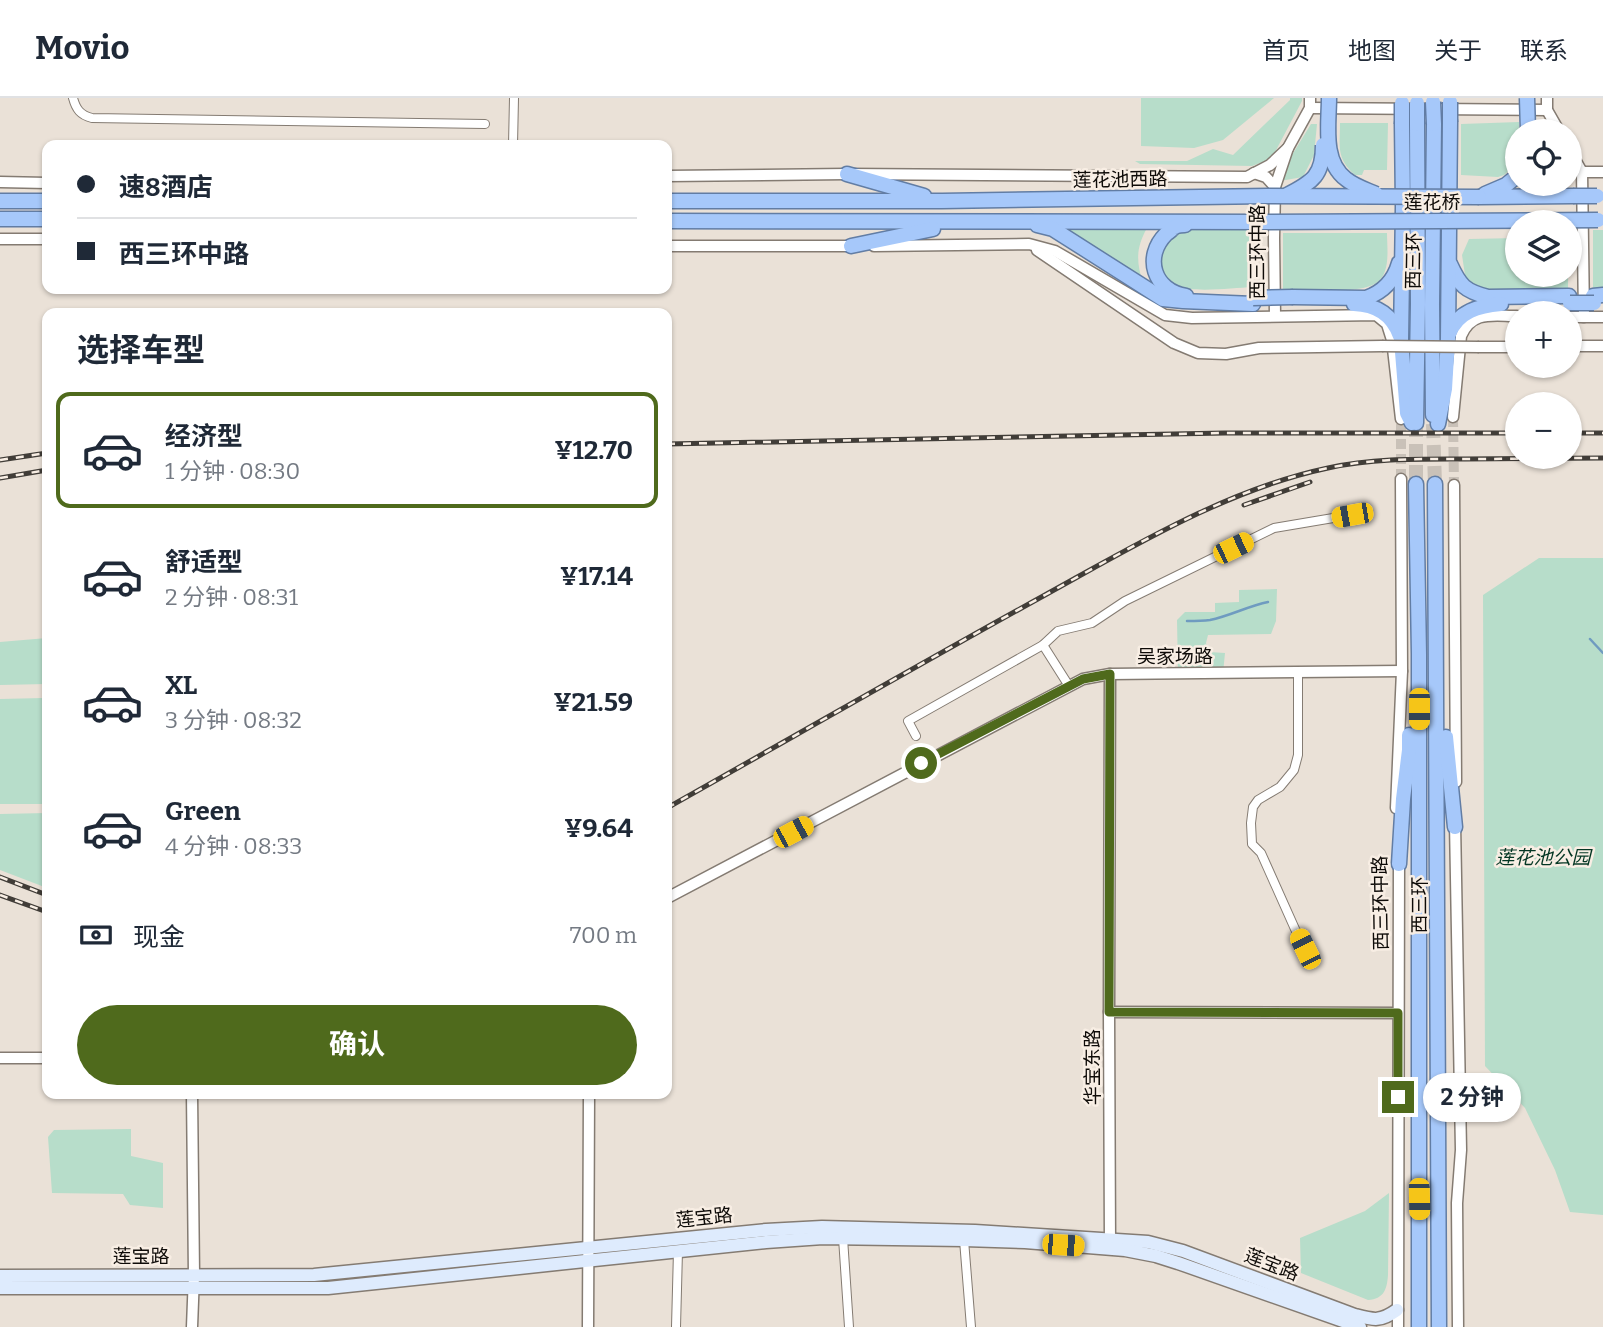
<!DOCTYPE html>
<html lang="zh">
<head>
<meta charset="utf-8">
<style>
	body { margin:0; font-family:Bitter,"Noto Sans SC",serif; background:#f6f6f7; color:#1f2937; height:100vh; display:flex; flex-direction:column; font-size:26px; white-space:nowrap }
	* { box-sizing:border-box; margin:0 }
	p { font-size:23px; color:#747a83 }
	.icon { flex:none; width:38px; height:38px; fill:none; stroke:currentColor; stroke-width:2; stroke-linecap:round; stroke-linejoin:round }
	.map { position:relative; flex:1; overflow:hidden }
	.drawer { position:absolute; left:42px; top:210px; width:630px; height:791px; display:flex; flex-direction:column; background:#fff; border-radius:14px; box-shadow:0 2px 5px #0004 }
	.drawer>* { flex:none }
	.top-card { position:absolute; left:42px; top:42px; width:630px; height:154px; border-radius:14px; box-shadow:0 2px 5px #0004; display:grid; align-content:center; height:154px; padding:0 35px; background:#fff }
	.buttons { position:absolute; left:1505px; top:21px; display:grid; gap:14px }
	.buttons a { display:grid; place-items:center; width:77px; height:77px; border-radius:50%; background:#fff; box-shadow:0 2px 5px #0004; font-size:35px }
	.end { position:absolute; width:32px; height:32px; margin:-16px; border:9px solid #4f6a1c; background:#fff; box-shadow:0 0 0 4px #fff }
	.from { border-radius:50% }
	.bubble { position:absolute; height:49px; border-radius:24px; background:#fff; box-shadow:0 2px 5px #0004; font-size:23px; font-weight:700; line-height:49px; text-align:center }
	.car { position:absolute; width:21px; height:42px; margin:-21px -10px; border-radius:9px; box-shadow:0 0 5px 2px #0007; background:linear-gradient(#f5c518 24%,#345 0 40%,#f5c518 0 76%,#345 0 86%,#f5c518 0) }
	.top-card b { display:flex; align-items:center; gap:24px; height:66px; font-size:26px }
	.top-card b+b { border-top:2px solid #e0e1e3 }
	.top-card i { width:18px; height:18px; background:#1f2937 }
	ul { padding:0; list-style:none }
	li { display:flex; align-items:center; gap:21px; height:116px; margin:0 14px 10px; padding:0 21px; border:4px solid transparent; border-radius:14px }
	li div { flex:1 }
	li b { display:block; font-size:26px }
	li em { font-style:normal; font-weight:700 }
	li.current { border-color:#4f6a1c }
	li>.icon { width:63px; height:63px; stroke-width:1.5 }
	h2 { padding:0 35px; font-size:32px; line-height:84px }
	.pay { display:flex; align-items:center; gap:18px; height:77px; padding:0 35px; font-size:26px }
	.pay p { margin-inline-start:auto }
	.cta { display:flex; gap:14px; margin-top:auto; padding:14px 35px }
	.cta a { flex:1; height:80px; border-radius:42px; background:#4f6a1c; color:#fff; font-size:28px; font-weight:700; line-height:80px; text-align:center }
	header { display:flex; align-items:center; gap:42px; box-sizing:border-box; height:98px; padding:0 35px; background:#fff; border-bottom:2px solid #e0e1e3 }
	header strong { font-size:33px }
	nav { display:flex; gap:38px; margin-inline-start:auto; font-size:24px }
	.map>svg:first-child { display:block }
	.green { fill:#b7ddca }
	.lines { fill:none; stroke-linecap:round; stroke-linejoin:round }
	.stream { stroke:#6f9bc0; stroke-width:2.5 }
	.tertiary-tunnel { stroke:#c9c1b8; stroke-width:10; stroke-dasharray:10 5; stroke-linecap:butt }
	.trunk-tunnel { stroke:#c9c1b8; stroke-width:14; stroke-dasharray:14 7; stroke-linecap:butt }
	.minor-casing { stroke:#847b72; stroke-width:10 }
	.tertiary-casing { stroke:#847b72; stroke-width:13 }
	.secondary-casing { stroke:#847b72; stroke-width:15 }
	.trunk-casing { stroke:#627da4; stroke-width:17 }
	.minor { stroke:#fff; stroke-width:8 }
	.tertiary { stroke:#fff; stroke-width:10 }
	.secondary { stroke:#deebfd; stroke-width:12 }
	.trunk { stroke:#a6c8fa; stroke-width:14 }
	.rail-casing { stroke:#413d38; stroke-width:5 }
	.rail { stroke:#f8eee4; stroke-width:2.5; stroke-dasharray:8; stroke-linecap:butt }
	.tertiary-bridge-casing { stroke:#847b72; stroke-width:13; stroke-linecap:butt }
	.trunk-bridge-casing { stroke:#627da4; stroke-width:17; stroke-linecap:butt }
	.tertiary-bridge { stroke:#fff; stroke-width:10 }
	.trunk-bridge { stroke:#a6c8fa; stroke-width:14 }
	.route { stroke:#4f6a1c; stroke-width:9 }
	.labels { text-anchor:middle; stroke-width:5; stroke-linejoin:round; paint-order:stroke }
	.street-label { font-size:19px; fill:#0e0b08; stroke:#f8eee4 }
	.park-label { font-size:19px; font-style:italic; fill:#033623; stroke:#f8eee4 }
</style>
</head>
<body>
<header>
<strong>Movio</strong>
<nav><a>首页</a><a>地图</a><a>关于</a><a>联系</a></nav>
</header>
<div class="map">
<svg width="1603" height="1229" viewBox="0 0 1603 1229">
	<rect width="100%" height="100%" fill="#eae1d7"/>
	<!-- green -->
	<g class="green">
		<polygon points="1141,0 1274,0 1223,42 1194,50 1141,48"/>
		<polygon points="1290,0 1302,0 1302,3 1274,56 1265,63 1252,68 1140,66 1135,63 1187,63 1213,51 1233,57 1290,2"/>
		<polygon points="1519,24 1519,33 1517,33 1517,61 1516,66 1504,77 1498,79 1461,77 1461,26"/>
		<path d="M1340,25H1388L1387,72H1364L1362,77H1355C1336,60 1340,49 1340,25Z"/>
		<polygon points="1311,26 1317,26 1314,57 1303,79 1280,83 1284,70"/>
		<path d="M1072,130H1147C1136,150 1136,163 1143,185L1067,134Z"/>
		<path d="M1184,130L1251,132L1252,189C1234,190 1192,195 1178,188C1169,184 1163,175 1158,167L1163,147Z"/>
		<rect x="1593" y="132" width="10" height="61"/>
		<path d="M1283,135H1387C1387,147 1389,161 1385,173C1383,180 1377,186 1370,188C1354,195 1304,191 1283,191Z"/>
		<polygon points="1517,140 1517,177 1568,177 1568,193 1484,193 1471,186 1465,177 1462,157 1469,141"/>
		<polygon points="1539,460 1603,460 1603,1117 1570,1114 1555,1072 1525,1010 1485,968 1483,497"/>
		<polygon points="1277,491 1276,523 1271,536 1208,537 1206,545 1209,554 1225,555 1223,575 1178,575 1177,522 1185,514 1215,514 1215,505 1239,504 1239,492"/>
		<polygon points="47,540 47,586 0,587 0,544"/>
		<polygon points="43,600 44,706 0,706 0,601"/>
		<polygon points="47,715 47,790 0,772 0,716"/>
		<polygon points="131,1031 131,1058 163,1065 163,1110 130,1107 123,1096 52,1095 48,1039 54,1032"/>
		<path d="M1389,1095L1388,1177C1387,1191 1384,1201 1368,1202L1301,1175L1300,1140L1365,1113Z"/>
	</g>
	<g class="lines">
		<!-- stream -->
		<g class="stream">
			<path d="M1187,523C1194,523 1202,523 1210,522C1230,518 1248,508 1268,504"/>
			<polyline points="1590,541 1603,555"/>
		</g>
		<!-- tertiary-tunnel -->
		<g class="tertiary-tunnel">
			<polyline points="1453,319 1454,387"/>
			<polyline points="1401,381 1401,321"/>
		</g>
		<!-- trunk-tunnel -->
		<g class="trunk-tunnel">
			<polyline points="1416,325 1416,386"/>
			<polyline points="1433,326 1435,386"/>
		</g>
		<defs>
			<g id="minor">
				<path d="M73,0C76,11 80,17 92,20L485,26"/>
				<polyline points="513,47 514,0"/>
				<polyline points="1043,547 1069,588"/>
				<polyline points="1298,574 1298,657 1294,672 1280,689 1258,702 1253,709 1251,725 1252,746 1261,755 1295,831 1310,859"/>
				<polyline points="916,638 908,623 1043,547 1058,533 1092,525 1125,503 1274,430 1351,417"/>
				<polyline points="843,1140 849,1229"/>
				<polyline points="964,1142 971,1229"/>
				<polyline points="676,1229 678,1153"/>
			</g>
			<g id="tertiary">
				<polyline points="1547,0 1547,12 1559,33"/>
				<polyline points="1310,10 1547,12"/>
				<polyline points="1570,53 1582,74 1584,219"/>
				<polyline points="1582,74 1603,74"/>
				<polyline points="1254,75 1266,79 1275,89 1288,50 1310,10 1310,0"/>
				<polyline points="667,78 847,76 1247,79 1270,67 1288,50"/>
				<polyline points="0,84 47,85"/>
				<polyline points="1275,89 1274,140 1275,217"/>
				<polyline points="0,141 47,141"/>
				<polyline points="667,148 858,148"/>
				<polyline points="874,148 1029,146 1055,153 1165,217 1192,220 1376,217 1387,226 1392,242 1401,321"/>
				<polyline points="1037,152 1174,245 1198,255 1226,256 1259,250 1382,248"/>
				<polyline points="1570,219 1603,219"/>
				<polyline points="1570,248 1603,248"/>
				<polyline points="1479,249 1517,249"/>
				<path d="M1453,319L1461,238C1472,212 1493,218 1517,218"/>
				<polyline points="1454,387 1456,684"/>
				<polyline points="1396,710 1402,573 1401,381"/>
				<polyline points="1455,725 1461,1052 1457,1105 1458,1229"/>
				<polyline points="667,800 1083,581 1110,576 1402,573"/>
				<polyline points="1109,914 1398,915"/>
				<polyline points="0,960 47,960"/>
				<polyline points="192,996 194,1177 192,1229"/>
				<polyline points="1110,1148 1109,914 1110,576"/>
				<polyline points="588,1229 589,996"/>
				<polyline points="1398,1229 1399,761"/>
			</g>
			<g id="secondary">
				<path d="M0,1178L314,1177L766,1132L822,1129L975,1133L1148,1144L1183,1153L1355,1217C1374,1222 1380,1224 1397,1212"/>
				<polyline points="0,1190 328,1190 766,1144 823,1140 964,1142 1025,1144 1125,1152 1156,1158 1178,1165 1360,1229"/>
			</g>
			<g id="trunk">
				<polyline points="1402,26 1403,109 1401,242 1407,315 1412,325"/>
				<polyline points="847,76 924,98"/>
				<polyline points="1485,96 1506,87 1517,78"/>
				<polyline points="1479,99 1573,98"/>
				<polyline points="0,103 47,103"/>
				<polyline points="667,103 942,103 1268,98"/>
				<polyline points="0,121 47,121"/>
				<polyline points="667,123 1266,124"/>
				<polyline points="1037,127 1053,131 1163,201 1183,203 1253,206"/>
				<path d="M1185,127C1182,127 1178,127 1175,129C1174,129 1167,136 1166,136C1143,159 1154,193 1186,198"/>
				<polyline points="851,148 933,131"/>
				<path d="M1450,166C1460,188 1465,193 1488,199L1569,198"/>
				<polyline points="1593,198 1603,197"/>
				<path d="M1293,199L1366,200C1383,194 1394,183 1399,165"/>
				<path d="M1354,206C1376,207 1392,216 1400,238"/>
				<path d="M1449,236C1458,213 1479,208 1501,206"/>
				<polyline points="1433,317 1432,207 1434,26"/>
				<polyline points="1416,325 1418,206 1417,26"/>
				<polyline points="1438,326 1445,291 1448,241 1450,24"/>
				<polyline points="1416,386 1419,556 1419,1229"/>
				<polyline points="1435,386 1439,1229"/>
				<polyline points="1446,639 1455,729"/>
				<polyline points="1399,766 1403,701 1409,652 1409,637"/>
			</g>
		</defs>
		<!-- minor casing -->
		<use href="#minor" class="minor-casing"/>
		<!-- tertiary casing -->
		<use href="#tertiary" class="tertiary-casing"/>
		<!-- secondary casing -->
		<use href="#secondary" class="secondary-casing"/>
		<!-- trunk casing -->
		<use href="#trunk" class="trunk-casing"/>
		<!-- minor -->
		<use href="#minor" class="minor"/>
		<!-- tertiary -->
		<use href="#tertiary" class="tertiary"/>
		<!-- secondary -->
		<use href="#secondary" class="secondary"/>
		<!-- trunk -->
		<use href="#trunk" class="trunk"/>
		<defs>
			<g id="rail">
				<polyline points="1570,335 1603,335"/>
				<polyline points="667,346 1225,335 1517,335"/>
				<polyline points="0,362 47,355"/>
				<polyline points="0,380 47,372"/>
				<polyline points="1244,407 1310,384"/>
				<path d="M667,710C793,639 918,567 1045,497C1134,448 1228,391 1328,370C1373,360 1420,361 1465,361C1511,361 1557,360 1603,360"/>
				<polyline points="0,779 47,797"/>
				<polyline points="0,797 47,814"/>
			</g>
		</defs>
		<!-- rail casing -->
		<use href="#rail" class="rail-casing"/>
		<!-- rail -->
		<use href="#rail" class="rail"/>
		<defs>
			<polyline id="tertiary-bridge" points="1382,248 1479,249"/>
			<g id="trunk-bridge">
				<path d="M1329,0C1329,26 1322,63 1346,81C1354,88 1367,92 1376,96"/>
				<polyline points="1527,0 1528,33"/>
				<polyline points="1433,4 1434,26"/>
				<polyline points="1402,5 1402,26"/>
				<polyline points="1450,24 1450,4"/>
				<polyline points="1417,26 1417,5"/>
				<path d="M1287,97C1313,84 1323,77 1323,47"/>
				<polyline points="1268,98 1479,99"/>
				<polyline points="1573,98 1597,98"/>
				<polyline points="1266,124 1598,122"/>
				<polyline points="1253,200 1293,199"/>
				<polyline points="1570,205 1594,205"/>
			</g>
		</defs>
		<!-- tertiary-bridge casing -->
		<use href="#tertiary-bridge" class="tertiary-bridge-casing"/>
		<!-- trunk-bridge casing -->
		<use href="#trunk-bridge" class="trunk-bridge-casing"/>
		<!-- tertiary-bridge -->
		<use href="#tertiary-bridge" class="tertiary-bridge"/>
		<!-- trunk-bridge -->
		<use href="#trunk-bridge" class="trunk-bridge"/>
	</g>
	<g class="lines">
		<!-- route -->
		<polyline class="route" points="921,665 1083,581 1110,576 1109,914 1398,915 1398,999"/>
	</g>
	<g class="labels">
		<!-- street labels -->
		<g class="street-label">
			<text transform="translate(1120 81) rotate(-1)" y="7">莲花池西路</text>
			<text x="1432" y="111">莲花桥</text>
			<text transform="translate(1257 154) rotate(-90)" y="7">西三环中路</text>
			<text transform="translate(1413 163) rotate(-89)" y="7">西三环</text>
			<text x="1175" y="565">吴家场路</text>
			<text transform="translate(1380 805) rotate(-91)" y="7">西三环中路</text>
			<text transform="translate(1419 807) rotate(-90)" y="7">西三环</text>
			<text transform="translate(1092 969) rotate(-90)" y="7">华宝东路</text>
			<text transform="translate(704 1119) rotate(-6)" y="7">莲宝路</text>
			<text x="141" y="1165">莲宝路</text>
			<text transform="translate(1272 1166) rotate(21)" y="7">莲宝路</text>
		</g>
		<!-- park labels -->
		<g class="park-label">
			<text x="1543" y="766">莲花池公园</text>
		</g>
	</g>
</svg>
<div class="buttons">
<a><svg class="icon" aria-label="locate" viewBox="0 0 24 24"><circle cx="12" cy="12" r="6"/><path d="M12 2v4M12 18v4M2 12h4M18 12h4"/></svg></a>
<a><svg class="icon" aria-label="layers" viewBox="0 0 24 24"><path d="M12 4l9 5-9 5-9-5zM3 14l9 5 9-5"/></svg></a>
<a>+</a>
<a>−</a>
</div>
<i class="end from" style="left:921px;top:665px"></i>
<i class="end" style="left:1398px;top:999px"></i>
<div class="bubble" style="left:1423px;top:975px;width:98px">2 分钟</div>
<i class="car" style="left:1352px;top:417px;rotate:260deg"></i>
<i class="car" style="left:1233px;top:450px;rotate:64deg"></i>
<i class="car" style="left:1419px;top:611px;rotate:180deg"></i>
<i class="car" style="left:793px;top:734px;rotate:62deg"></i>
<i class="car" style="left:1305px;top:851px;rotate:334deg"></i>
<i class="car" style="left:1419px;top:1101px;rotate:179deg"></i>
<i class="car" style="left:1063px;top:1147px;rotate:94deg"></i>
<div class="top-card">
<b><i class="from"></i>速8酒店</b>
<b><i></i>西三环中路</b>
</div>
<section class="drawer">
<h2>选择车型</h2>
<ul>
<li class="current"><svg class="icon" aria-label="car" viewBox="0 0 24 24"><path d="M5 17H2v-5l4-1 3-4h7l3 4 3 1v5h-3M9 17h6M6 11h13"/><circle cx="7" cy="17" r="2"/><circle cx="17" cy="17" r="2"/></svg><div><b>经济型</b><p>1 分钟 · 08:30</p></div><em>¥12.70</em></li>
<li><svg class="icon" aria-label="car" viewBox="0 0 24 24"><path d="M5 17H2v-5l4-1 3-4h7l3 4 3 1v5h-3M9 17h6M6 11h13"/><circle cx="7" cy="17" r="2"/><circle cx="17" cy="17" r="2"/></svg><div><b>舒适型</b><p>2 分钟 · 08:31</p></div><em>¥17.14</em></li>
<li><svg class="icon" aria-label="car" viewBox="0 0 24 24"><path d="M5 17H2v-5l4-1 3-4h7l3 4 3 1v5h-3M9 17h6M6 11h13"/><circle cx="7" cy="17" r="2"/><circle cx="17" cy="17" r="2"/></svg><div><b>XL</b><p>3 分钟 · 08:32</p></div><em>¥21.59</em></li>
<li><svg class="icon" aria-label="car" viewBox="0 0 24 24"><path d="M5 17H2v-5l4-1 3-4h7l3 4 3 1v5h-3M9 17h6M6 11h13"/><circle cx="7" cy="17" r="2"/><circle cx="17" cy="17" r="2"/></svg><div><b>Green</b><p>4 分钟 · 08:33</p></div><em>¥9.64</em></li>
</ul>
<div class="pay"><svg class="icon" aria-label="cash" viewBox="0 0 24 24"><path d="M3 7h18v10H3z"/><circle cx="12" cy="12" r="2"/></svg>现金<p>700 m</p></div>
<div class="cta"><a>确认</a></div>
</section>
</div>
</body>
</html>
